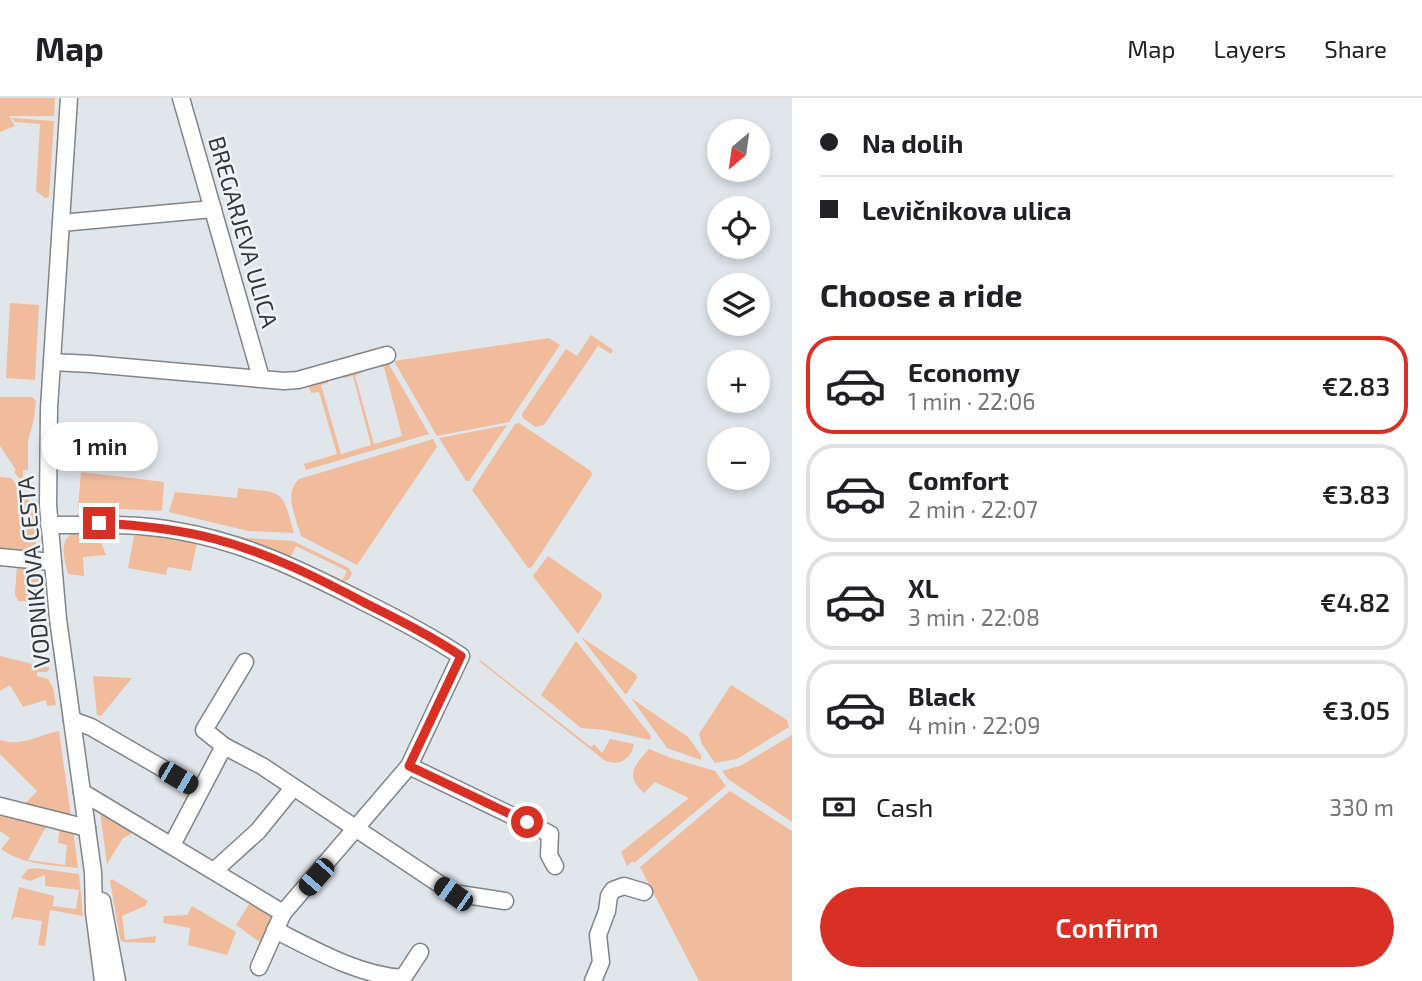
<!DOCTYPE html>
<html lang="en">
<head>
<meta charset="utf-8">
<style>
	body { margin:0; font-family:"Exo 2",sans-serif; background:#f2f2f2; color:#202124; height:100vh; display:flex; flex-direction:column; font-size:26px; white-space:nowrap }
	* { box-sizing:border-box; margin:0 }
	p { font-size:23px; color:#757577 }
	.icon { flex:none; width:38px; height:38px; fill:none; stroke:currentColor; stroke-width:2; stroke-linecap:round; stroke-linejoin:round }
	.map { position:relative; flex:1; overflow:hidden }
	.details { display:flex; flex-direction:column; background:#fff; width:630px }
	.details>* { flex:none }
	.top-card { display:grid; align-content:center; height:154px; padding:0 28px; background:#fff }
	.needle { width:46px; rotate:209deg }
	.tools { position:absolute; left:707px; top:21px; display:grid; gap:14px }
	.tools a { display:grid; place-items:center; width:63px; height:63px; border-radius:50%; background:#fff; box-shadow:0 4px 10px #0003; font-size:35px }
	.end { position:absolute; width:32px; height:32px; margin:-16px; border:9px solid #d93025; background:#fff; box-shadow:0 0 0 4px #fff }
	.from { border-radius:50% }
	.bubble { position:absolute; height:49px; border-radius:24px; background:#fff; box-shadow:0 4px 10px #0003; font-size:23px; font-weight:600; line-height:49px; text-align:center }
	.car { position:absolute; width:21px; height:42px; margin:-21px -10px; border-radius:9px; box-shadow:0 0 5px 2px #0007; background:linear-gradient(#222 24%,#8ab4d8 0 40%,#222 0 76%,#8ab4d8 0 86%,#222 0) }
	.top-card b { display:flex; align-items:center; gap:24px; height:66px; font-size:26px }
	.top-card b+b { border-top:2px solid #e0e0e0 }
	.top-card i { width:18px; height:18px; background:#202124 }
	ul { padding:0; list-style:none }
	li { display:flex; align-items:center; gap:21px; height:98px; margin:0 14px 10px; padding:0 14px; border:4px solid #e0e0e0; border-radius:28px }
	li div { flex:1 }
	li b { display:block; font-size:26px }
	li em { font-style:normal; font-weight:600 }
	li.current { border-color:#d93025 }
	li>.icon { width:63px; height:63px; stroke-width:1.5 }
	h2 { padding:0 28px; font-size:32px; line-height:84px }
	.pay { display:flex; align-items:center; gap:18px; height:77px; padding:0 28px; font-size:26px }
	.pay p { margin-inline-start:auto }
	.cta { display:flex; gap:14px; margin-top:auto; padding:14px 28px }
	.cta a { flex:1; height:80px; border-radius:42px; background:#d93025; color:#fff; font-size:28px; font-weight:600; line-height:80px; text-align:center }
	header { display:flex; align-items:center; gap:42px; box-sizing:border-box; height:98px; padding:0 35px; background:#fff; border-bottom:2px solid #e0e0e0 }
	header strong { font-size:33px }
	nav { display:flex; gap:38px; margin-inline-start:auto; font-size:24px }
	main { display:flex; flex:1; min-height:0 }
	.map>svg:first-child { display:block }
	.green { fill:#f0bc9c }
	.lines { fill:none; stroke-linecap:round; stroke-linejoin:round }
	.minor-casing { stroke:#808589; stroke-width:19 }
	.minor { stroke:#fff; stroke-width:16 }
	.route { stroke:#d93025; stroke-width:9 }
	.labels { text-anchor:middle; stroke-width:5; stroke-linejoin:round; paint-order:stroke }
	.street-label { font-size:23px; fill:#343638; stroke:#eef4f8 }
</style>
</head>
<body>
<header>
<strong>Map</strong>
<nav><a>Map</a><a>Layers</a><a>Share</a></nav>
</header>
<main>
<div class="map">
<svg width="792" height="883" viewBox="0 0 792 883">
	<rect width="100%" height="100%" fill="#e1e6eb"/>
	<!-- green -->
	<g class="green">
		<polygon points="0,0 55,0 54,18 9,18 15,28 0,34"/>
		<polygon points="11,20 54,23 49,99 45,100 36,93 40,26 15,24"/>
		<polygon points="10,205 39,207 35,282 6,280"/>
		<polygon points="591,237 613,252 611,256 598,248 544,327 535,329 523,320 522,316 566,251 577,258"/>
		<polygon points="549,240 560,247 509,324 437,338 394,263"/>
		<polygon points="387,263 429,336 306,372 304,366 337,356 319,294 311,295 308,286 330,281 328,285 321,287 341,356 371,347 353,278 344,280 341,278 361,271 363,274 355,278 374,346 402,338 384,269 374,269"/>
		<polygon points="0,299 32,299 36,303 34,321 28,343 28,372 23,372 23,381 28,381 29,392 14,374 16,372 0,348"/>
		<polygon points="519,325 591,373 592,377 532,469 528,470 472,392 515,326"/>
		<polygon points="507,327 469,383 466,383 439,340"/>
		<path d="M433,341L437,349L357,467L301,438C296,419 283,396 299,381Z"/>
		<polygon points="81,374 164,384 162,413 78,409"/>
		<polygon points="0,379 11,380 31,405 34,418 36,448 32,452 0,450"/>
		<path d="M238,390C285,396 281,389 294,435L248,433L169,414L175,394L237,400Z"/>
		<polygon points="77,416 161,421 247,440 293,443 349,470 352,476 348,482 342,483 347,473 296,448 291,458 287,460 77,420"/>
		<path d="M78,433L97,434L106,457L83,459L84,478L68,476C64,458 57,440 78,433Z"/>
		<polygon points="134,438 160,438 197,445 191,473 168,469 166,477 128,470"/>
		<polygon points="548,458 601,495 602,499 578,536 533,478"/>
		<polygon points="17,466 37,467 41,504 18,503 15,496"/>
		<polygon points="581,539 636,576 637,580 627,595 625,596"/>
		<polygon points="576,543 651,638 650,642 605,632 581,630 541,597"/>
		<polygon points="0,558 50,570 47,574 37,574 37,578 48,581 53,590 56,607 47,608 46,602 23,609 10,587 0,593"/>
		<path d="M480,562L591,649L594,646L602,655L610,641L634,646C631,662 618,669 604,662L479,563Z"/>
		<polygon points="93,578 132,580 101,618 97,617"/>
		<polygon points="731,587 787,622 789,629 737,661 715,665 702,646 699,636"/>
		<polygon points="631,600 688,639 701,657 701,662 667,650"/>
		<path d="M59,633L71,718L25,706L37,693L0,656V642C24,649 37,637 59,633Z"/>
		<polygon points="792,637 792,724 728,681 722,673 742,667"/>
		<path d="M649,651L671,660L715,673L726,688L634,765L633,763L627,768L621,754L689,700L655,684L644,695C624,677 635,667 649,651Z"/>
		<polygon points="730,693 792,733 792,883 699,883 640,769"/>
		<path d="M0,713L48,725L28,762L65,767L67,747L58,745L60,728L73,732L78,770C53,767 23,767 1,751L10,740L0,733Z"/>
		<polygon points="102,713 137,729 131,736 123,740 107,766 100,714"/>
		<polygon points="35,770 79,776 83,818 50,812 45,848 38,847 42,823 15,819 11,823 19,789 54,798 53,808 76,811 79,792 45,788 45,777 30,783 21,780 28,771"/>
		<polygon points="112,781 148,803 145,808 122,818 125,842 156,838 155,845 123,844 120,841 110,783"/>
		<polygon points="251,803 277,818 266,842 258,843 236,827"/>
		<polygon points="192,808 236,834 227,857 188,847 190,830 163,825 164,818 187,817"/>
	</g>
	<g class="lines">
		<defs>
			<g id="minor">
				<polyline points="69,0 49,310 48,407 58,521 93,774 94,814 103,883"/>
				<polyline points="181,0 261,280"/>
				<polyline points="61,125 213,111"/>
				<polyline points="52,264 91,266 284,283 298,282 387,257"/>
				<path d="M49,427C93,427 135,425 178,433C244,444 303,473 362,503C396,520 429,537 461,558L409,668L283,815L259,869"/>
				<polyline points="0,459 52,464"/>
				<polyline points="72,622 91,629 200,692"/>
				<polyline points="224,648 204,632 245,564"/>
				<polyline points="409,668 550,736 549,757 555,768"/>
				<polyline points="82,694 283,815"/>
				<polyline points="0,708 87,730"/>
				<polyline points="172,747 224,648 262,668 453,795 505,803"/>
				<polyline points="215,772 258,733 293,690"/>
				<polyline points="102,803 117,883"/>
				<path d="M275,832C315,852 358,877 403,880L420,854"/>
				<polyline points="593,883 601,864 598,837 607,813 609,798 613,792 624,788 644,794"/>
			</g>
		</defs>
		<!-- minor casing -->
		<use href="#minor" class="minor-casing"/>
		<!-- minor -->
		<use href="#minor" class="minor"/>
	</g>
	<g class="lines">
		<!-- route -->
		<path class="route" d="M99,425C139,427 177,431 215,441C269,455 318,480 367,506C399,522 431,538 461,558L409,668L527,724"/>
	</g>
	<g class="labels">
		<!-- street labels -->
		<g class="street-label">
			<text transform="translate(243 134) rotate(74)" y="8">BREGARJEVA ULICA</text>
			<text transform="translate(34 474) rotate(-95)" y="8">VODNIKOVA CESTA</text>
		</g>
	</g>
</svg>
<div class="tools">
<a><svg class="needle" viewBox="-14 -14 28 28"><path d="M0-13l5 13h-10z" fill="#e53935"/><path d="M0 13l5-13h-10z" fill="#757577"/></svg></a>
<a><svg class="icon" aria-label="locate" viewBox="0 0 24 24"><circle cx="12" cy="12" r="6"/><path d="M12 2v4M12 18v4M2 12h4M18 12h4"/></svg></a>
<a><svg class="icon" aria-label="layers" viewBox="0 0 24 24"><path d="M12 4l9 5-9 5-9-5zM3 14l9 5 9-5"/></svg></a>
<a>+</a>
<a>−</a>
</div>
<i class="end from" style="left:527px;top:724px"></i>
<i class="end" style="left:99px;top:425px"></i>
<div class="bubble" style="left:42px;top:324px;width:116px">1 min</div>
<i class="car" style="left:178px;top:680px;rotate:120deg"></i>
<i class="car" style="left:316px;top:779px;rotate:221deg"></i>
<i class="car" style="left:453px;top:796px;rotate:305deg"></i>
</div>
<section class="details">
<div class="top-card">
<b><i class="from"></i>Na dolih</b>
<b><i></i>Levičnikova ulica</b>
</div>
<h2>Choose a ride</h2>
<ul>
<li class="current"><svg class="icon" aria-label="car" viewBox="0 0 24 24"><path d="M5 17H2v-5l4-1 3-4h7l3 4 3 1v5h-3M9 17h6M6 11h13"/><circle cx="7" cy="17" r="2"/><circle cx="17" cy="17" r="2"/></svg><div><b>Economy</b><p>1 min · 22:06</p></div><em>€2.83</em></li>
<li><svg class="icon" aria-label="car" viewBox="0 0 24 24"><path d="M5 17H2v-5l4-1 3-4h7l3 4 3 1v5h-3M9 17h6M6 11h13"/><circle cx="7" cy="17" r="2"/><circle cx="17" cy="17" r="2"/></svg><div><b>Comfort</b><p>2 min · 22:07</p></div><em>€3.83</em></li>
<li><svg class="icon" aria-label="car" viewBox="0 0 24 24"><path d="M5 17H2v-5l4-1 3-4h7l3 4 3 1v5h-3M9 17h6M6 11h13"/><circle cx="7" cy="17" r="2"/><circle cx="17" cy="17" r="2"/></svg><div><b>XL</b><p>3 min · 22:08</p></div><em>€4.82</em></li>
<li><svg class="icon" aria-label="car" viewBox="0 0 24 24"><path d="M5 17H2v-5l4-1 3-4h7l3 4 3 1v5h-3M9 17h6M6 11h13"/><circle cx="7" cy="17" r="2"/><circle cx="17" cy="17" r="2"/></svg><div><b>Black</b><p>4 min · 22:09</p></div><em>€3.05</em></li>
</ul>
<div class="pay"><svg class="icon" aria-label="cash" viewBox="0 0 24 24"><path d="M3 7h18v10H3z"/><circle cx="12" cy="12" r="2"/></svg>Cash<p>330 m</p></div>
<div class="cta"><a>Confirm</a></div>
</section>
</main>
</body>
</html>
